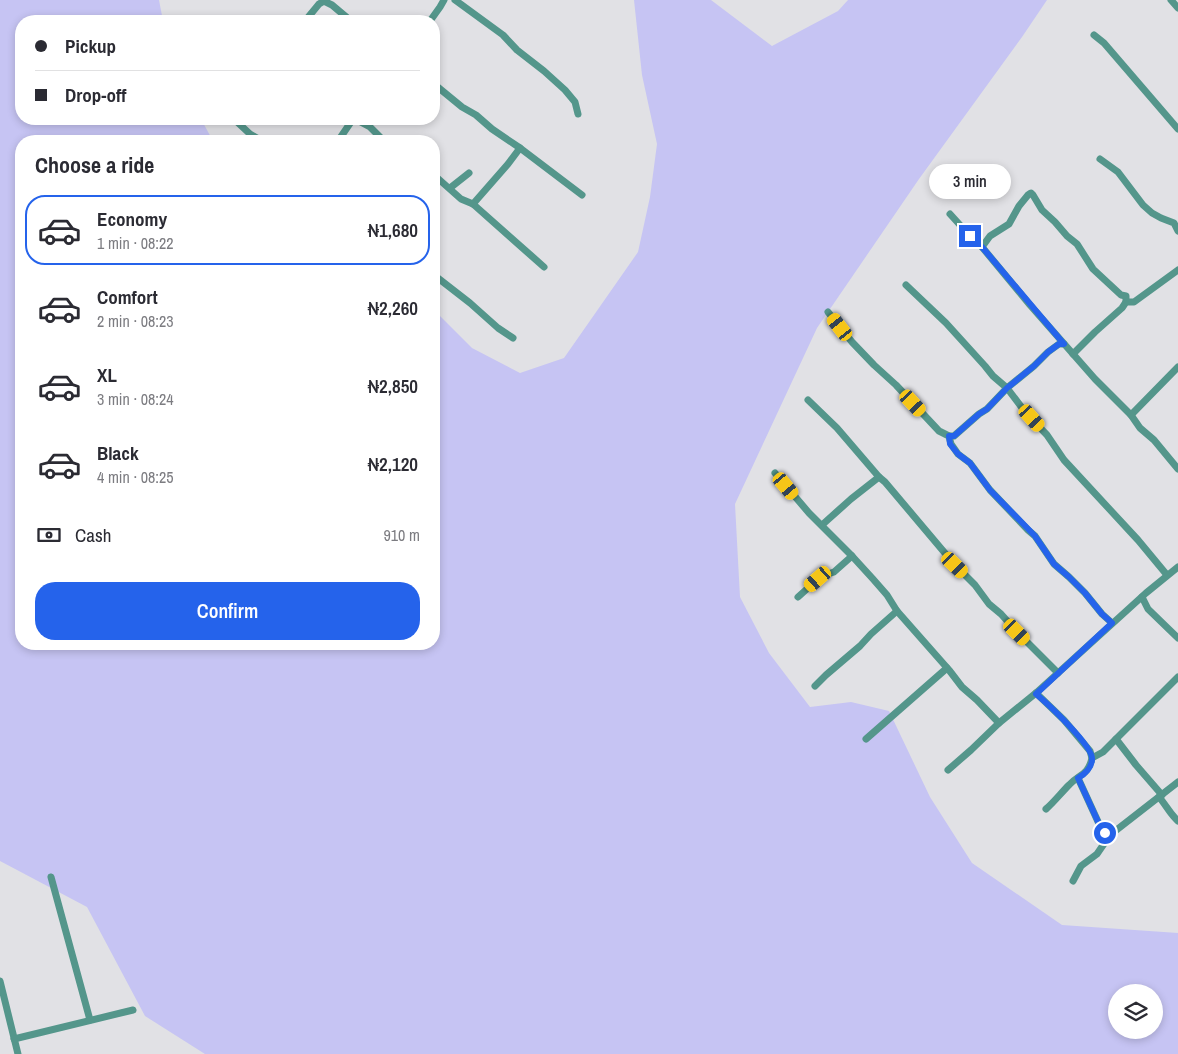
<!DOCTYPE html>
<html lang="en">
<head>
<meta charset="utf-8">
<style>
	body { margin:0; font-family:"Archivo Narrow",sans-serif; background:#f7f7f7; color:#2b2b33; height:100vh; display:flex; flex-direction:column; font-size:19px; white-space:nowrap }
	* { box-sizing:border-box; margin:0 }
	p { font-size:16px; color:#7c7c81 }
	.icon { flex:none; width:28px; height:28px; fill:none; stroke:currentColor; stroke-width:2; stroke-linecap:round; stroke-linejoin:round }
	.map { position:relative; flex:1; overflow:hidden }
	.drawer { position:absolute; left:15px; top:135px; width:425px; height:515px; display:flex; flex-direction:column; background:#fff; border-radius:20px; box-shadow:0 2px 8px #0003 }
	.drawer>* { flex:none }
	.hud { position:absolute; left:15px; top:15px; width:425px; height:110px; border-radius:20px; box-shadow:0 2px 8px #0003; display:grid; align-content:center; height:110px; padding:0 20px; background:#fff }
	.controls { position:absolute; left:1108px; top:984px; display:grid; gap:10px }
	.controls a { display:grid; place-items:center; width:55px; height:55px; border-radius:50%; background:#fff; box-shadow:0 2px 8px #0003; font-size:25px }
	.end { position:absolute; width:22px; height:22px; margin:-11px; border:6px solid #2563eb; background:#fff; box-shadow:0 0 0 2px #fff }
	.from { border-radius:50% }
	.bubble { position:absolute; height:35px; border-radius:18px; background:#fff; box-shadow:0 2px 8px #0003; font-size:16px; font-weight:600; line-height:35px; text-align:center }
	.car { position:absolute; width:15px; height:30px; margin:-15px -8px; border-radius:6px; box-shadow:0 0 4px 1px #0007; background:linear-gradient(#f5c518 24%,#345 0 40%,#f5c518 0 76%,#345 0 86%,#f5c518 0) }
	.hud b { display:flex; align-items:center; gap:18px; height:48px; font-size:19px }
	.hud b+b { border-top:1px solid #e1e1e2 }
	.hud i { width:12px; height:12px; background:#2b2b33 }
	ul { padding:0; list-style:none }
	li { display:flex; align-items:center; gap:15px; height:70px; margin:0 10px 8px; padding:0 10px; border:2px solid transparent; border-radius:20px }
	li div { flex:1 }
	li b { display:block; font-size:19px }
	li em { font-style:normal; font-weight:600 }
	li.on { border-color:#2563eb }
	li>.icon { width:45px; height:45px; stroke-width:1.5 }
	h2 { padding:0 20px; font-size:22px; line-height:60px }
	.pay { display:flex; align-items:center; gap:12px; height:55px; padding:0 20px; font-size:19px }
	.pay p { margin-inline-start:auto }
	.button { display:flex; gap:10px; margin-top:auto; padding:10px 20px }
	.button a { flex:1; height:58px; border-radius:20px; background:#2563eb; color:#fff; font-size:20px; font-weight:600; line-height:58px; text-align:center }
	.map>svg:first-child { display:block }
	.green { fill:#c6c4f3; fill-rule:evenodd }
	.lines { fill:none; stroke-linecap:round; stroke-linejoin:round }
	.minor { stroke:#54968b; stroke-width:7 }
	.route { stroke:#2563eb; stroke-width:6 }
</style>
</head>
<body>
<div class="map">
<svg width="1178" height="1054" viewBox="0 0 1178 1054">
	<rect width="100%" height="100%" fill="#e1e1e5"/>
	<!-- green -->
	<path class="green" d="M0,0H159L163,21H21V119H201L213,141H21V644H434V310L472,348L520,373L564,358L638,252L650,197L657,144L642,75L634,0H711L772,46L838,11L848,0H1047L1022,37L919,179L817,328L735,504L740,597L769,653L810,707L851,702L889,711L930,797L972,863L1062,925L1178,933V1054H205L145,1016L87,907L0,861ZM1116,992H1154V1030H1116Z"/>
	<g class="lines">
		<!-- minor -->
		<g class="minor">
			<polyline points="455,0 503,35 517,50 544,71 565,90 575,102 578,114"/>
			<polyline points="1171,0 1178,8"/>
			<polyline points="305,21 319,4 324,1 332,5 351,21"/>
			<polyline points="430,21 440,7 444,0"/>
			<polyline points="1094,35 1104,43 1178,129"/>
			<polyline points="434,84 462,107 476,115 492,129 520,148 508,164 473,204"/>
			<polyline points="234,119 250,134 262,141"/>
			<polyline points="355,119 370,127 384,141"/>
			<polyline points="338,141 353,119"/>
			<polyline points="520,148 582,195"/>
			<polyline points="1100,159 1118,172 1143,205 1152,213 1161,218 1174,223 1178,231"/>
			<polyline points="434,175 461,199 473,204 544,267"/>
			<polyline points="450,188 469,173"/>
			<polyline points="950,214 970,236 982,247 1030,305 1095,379 1131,415 1140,428 1154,440 1178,469"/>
			<polyline points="982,247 990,236 1009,224 1019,206 1028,195 1031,193 1033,195 1042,210 1055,222 1067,236 1077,244 1093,269 1121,295 1126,296 1126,302"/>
			<polyline points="434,275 470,303 498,328 513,338"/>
			<polyline points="906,285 946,323 985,366 993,376 1007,388 1026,413 1047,435 1064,460 1138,540 1167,575"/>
			<polyline points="828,312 852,342 874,365 896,385 939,431 949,436"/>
			<polyline points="1064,344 1059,344 1048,352 1034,366 1007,388 987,409 979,414 954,436 949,436 951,444 958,454 970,463 990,490 1028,530 1035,536 1054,564 1069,577 1085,593 1102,614 1112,623"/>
			<polyline points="1073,354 1095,332 1122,308 1126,302 1134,302 1178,270"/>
			<polyline points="808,400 837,428 879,477 885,482 955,565 975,585 989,604 1001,614 1017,632 1058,673"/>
			<polyline points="1131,415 1178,367"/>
			<polyline points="775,473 809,513 852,556 873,579 887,595 897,611 949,670 962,687 977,700 999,723"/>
			<polyline points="822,525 851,499 879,477"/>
			<polyline points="798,597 818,579 825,575 834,572 852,556"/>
			<polyline points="1142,597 1148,609 1178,638"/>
			<polyline points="815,686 826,675 860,646 871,634 897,611"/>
			<path d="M1036,693L1064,720L1090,751L1092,758C1088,776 1079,774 1069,785C1061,793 1054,802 1046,809"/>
			<polyline points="866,739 947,668"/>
			<polyline points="1116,739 1136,765 1162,795"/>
			<polyline points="1092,758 1103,752 1178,677"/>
			<polyline points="948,770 971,750 999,723 1036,693 1146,593 1178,567"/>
			<polyline points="1078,778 1100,826 1105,833 1110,835"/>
			<path d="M1159,797C1166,805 1170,814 1178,821"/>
			<polyline points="51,877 90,1020"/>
			<polyline points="1073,881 1081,866 1097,854 1110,835 1178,782"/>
			<polyline points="0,981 18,1054"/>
			<polyline points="14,1039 133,1010"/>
		</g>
	</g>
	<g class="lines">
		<!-- route -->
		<path class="route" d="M970,236L982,247L1064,344H1059L1048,352L1034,366L1007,388L987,409L979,414L954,436H949L950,444L958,454L970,463L990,490L1035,536L1054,564L1069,577L1085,593L1102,614L1112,623L1036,694C1047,703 1093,746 1092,759C1092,767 1085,774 1078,778L1100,826L1105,833"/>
	</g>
</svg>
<div class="controls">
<a><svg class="icon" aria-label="layers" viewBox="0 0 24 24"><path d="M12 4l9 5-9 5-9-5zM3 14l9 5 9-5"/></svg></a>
</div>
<i class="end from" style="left:1105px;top:833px"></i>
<i class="end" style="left:970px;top:236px"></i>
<div class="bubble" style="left:929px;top:164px;width:82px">3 min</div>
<i class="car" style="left:840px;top:327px;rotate:322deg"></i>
<i class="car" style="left:913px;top:403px;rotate:137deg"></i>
<i class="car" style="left:1032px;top:418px;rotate:138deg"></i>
<i class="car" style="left:786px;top:486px;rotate:140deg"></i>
<i class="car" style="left:955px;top:565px;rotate:134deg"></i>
<i class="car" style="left:818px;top:579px;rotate:229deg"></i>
<i class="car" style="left:1017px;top:632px;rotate:135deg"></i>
<div class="hud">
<b><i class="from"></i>Pickup</b>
<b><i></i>Drop-off</b>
</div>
<section class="drawer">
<h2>Choose a ride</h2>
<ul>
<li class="on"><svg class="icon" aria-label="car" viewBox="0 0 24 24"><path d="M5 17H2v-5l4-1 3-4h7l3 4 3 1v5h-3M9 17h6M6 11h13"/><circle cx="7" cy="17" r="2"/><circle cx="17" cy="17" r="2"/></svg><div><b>Economy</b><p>1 min · 08:22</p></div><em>₦1,680</em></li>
<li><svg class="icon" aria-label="car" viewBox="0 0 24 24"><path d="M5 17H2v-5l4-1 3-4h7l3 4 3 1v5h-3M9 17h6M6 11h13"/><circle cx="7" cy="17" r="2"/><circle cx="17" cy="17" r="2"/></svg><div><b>Comfort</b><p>2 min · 08:23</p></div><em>₦2,260</em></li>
<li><svg class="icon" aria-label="car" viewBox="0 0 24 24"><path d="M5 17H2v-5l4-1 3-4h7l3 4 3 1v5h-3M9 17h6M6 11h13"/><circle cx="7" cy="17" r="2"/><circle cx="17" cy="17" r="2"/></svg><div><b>XL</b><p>3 min · 08:24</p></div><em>₦2,850</em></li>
<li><svg class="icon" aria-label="car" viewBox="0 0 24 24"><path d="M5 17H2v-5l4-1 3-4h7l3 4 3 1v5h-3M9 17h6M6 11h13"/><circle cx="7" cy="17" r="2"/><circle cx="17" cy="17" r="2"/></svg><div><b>Black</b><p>4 min · 08:25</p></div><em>₦2,120</em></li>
</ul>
<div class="pay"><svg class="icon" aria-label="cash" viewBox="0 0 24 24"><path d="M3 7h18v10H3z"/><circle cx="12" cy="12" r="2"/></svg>Cash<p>910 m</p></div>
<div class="button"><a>Confirm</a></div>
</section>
</div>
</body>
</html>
